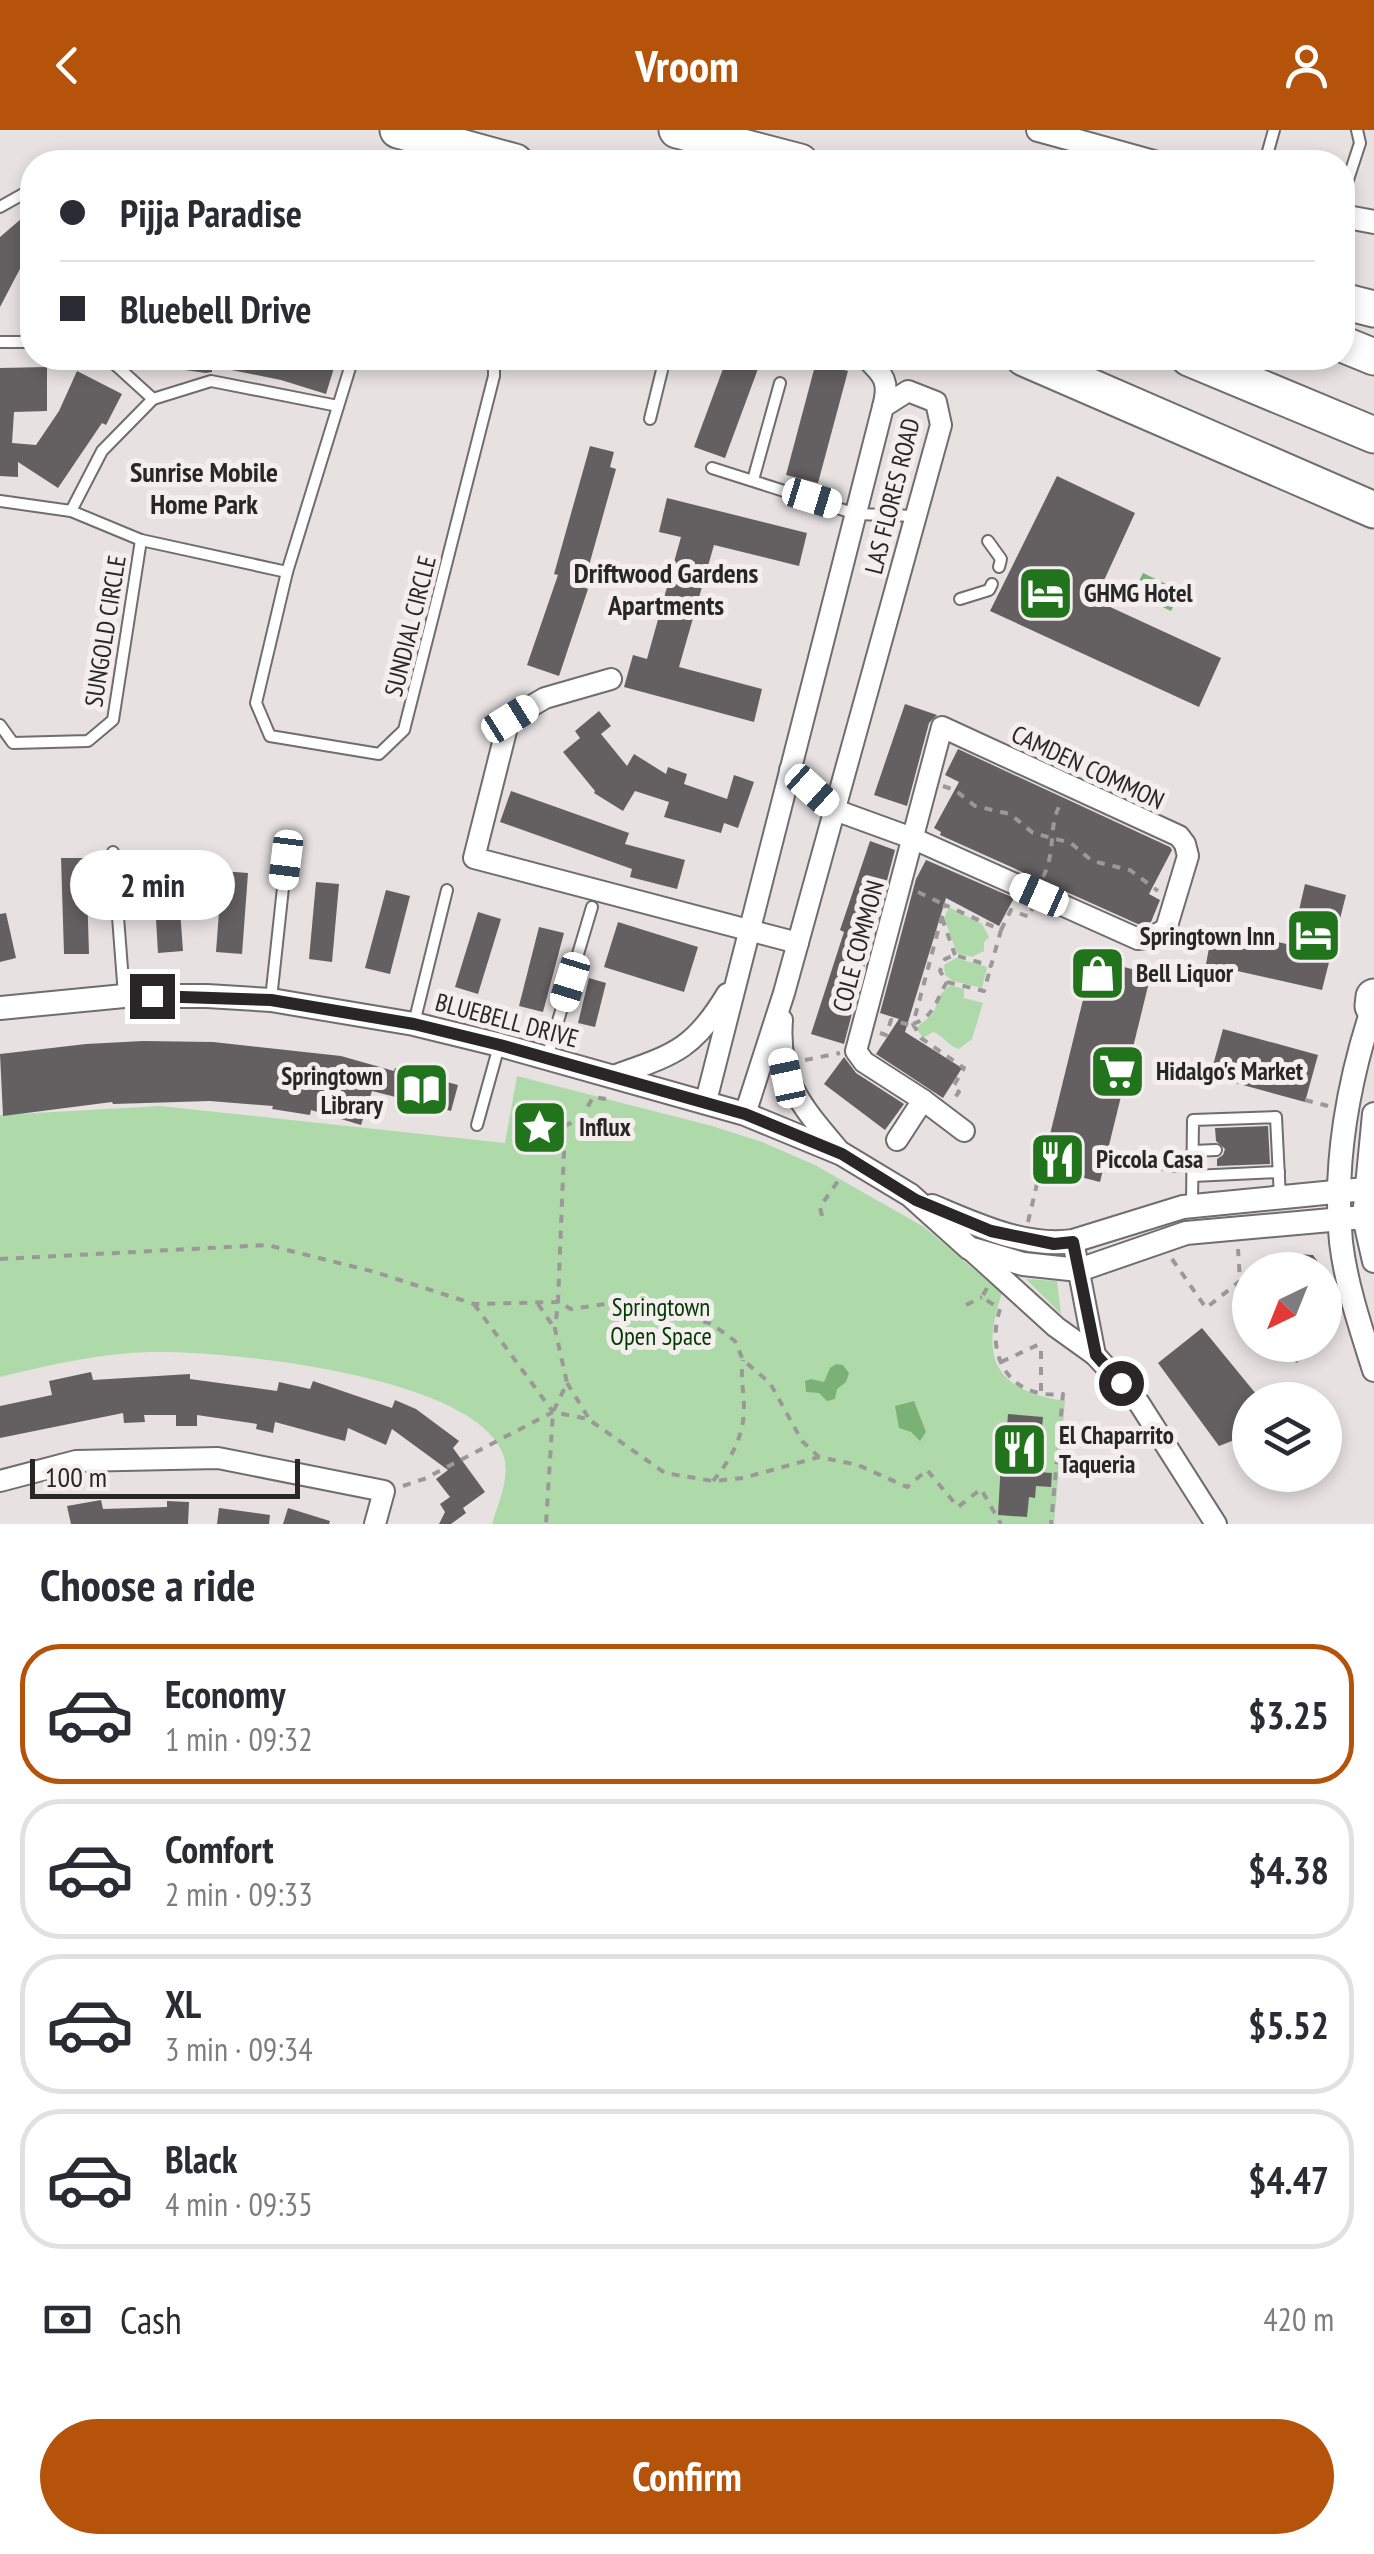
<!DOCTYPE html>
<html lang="en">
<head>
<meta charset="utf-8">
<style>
	body { margin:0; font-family:"PT Sans Narrow",sans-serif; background:#f2f2f3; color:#2b2b33; height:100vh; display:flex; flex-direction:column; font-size:38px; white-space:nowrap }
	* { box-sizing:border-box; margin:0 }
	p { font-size:32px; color:#7c7c81 }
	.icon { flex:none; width:55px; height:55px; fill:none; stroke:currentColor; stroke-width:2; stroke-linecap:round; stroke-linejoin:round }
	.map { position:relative; height:1394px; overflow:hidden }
	.side { display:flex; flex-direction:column; background:#fff; flex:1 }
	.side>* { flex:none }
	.banner { position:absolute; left:20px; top:20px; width:1335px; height:220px; border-radius:40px; box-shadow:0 5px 15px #0003; display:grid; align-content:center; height:220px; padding:0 40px; background:#fff }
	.needle { width:65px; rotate:223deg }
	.buttons { position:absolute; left:1232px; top:1122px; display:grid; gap:20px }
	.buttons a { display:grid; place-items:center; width:110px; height:110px; border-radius:50%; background:#fff; box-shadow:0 5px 15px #0003; font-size:50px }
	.scale { position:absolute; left:30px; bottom:25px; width:270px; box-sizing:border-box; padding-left:10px; border:5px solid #282626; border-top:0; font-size:28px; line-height:35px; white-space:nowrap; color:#282626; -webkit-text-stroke:8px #f4eeef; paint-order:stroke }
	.end { position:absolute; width:45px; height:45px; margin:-22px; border:12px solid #282626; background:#fff; box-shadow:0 0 0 5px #fff }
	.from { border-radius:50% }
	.bubble { position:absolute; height:70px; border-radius:35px; background:#fff; box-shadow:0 5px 15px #0003; font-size:32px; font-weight:700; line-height:70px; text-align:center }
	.car { position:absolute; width:30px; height:60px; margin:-30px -15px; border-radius:12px; box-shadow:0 0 8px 2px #0007; background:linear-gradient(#fff 24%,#345 0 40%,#fff 0 76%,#345 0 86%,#fff 0) }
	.banner b { display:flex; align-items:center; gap:35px; height:95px; font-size:38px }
	.banner b+b { border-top:2px solid #e1e1e2 }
	.banner i { width:25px; height:25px; background:#2b2b33 }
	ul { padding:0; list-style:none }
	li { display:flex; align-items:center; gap:30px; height:140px; margin:0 20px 15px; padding:0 20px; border:5px solid #e1e1e2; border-radius:40px }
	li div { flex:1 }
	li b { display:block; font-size:38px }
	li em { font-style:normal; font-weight:700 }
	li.active { border-color:#b45309 }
	li>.icon { width:90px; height:90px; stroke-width:1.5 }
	h2 { padding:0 40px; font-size:45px; line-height:120px }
	.pay { display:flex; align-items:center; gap:25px; height:110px; padding:0 40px; font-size:38px }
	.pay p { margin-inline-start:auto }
	.cta { display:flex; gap:20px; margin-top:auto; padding:20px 40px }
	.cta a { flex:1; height:115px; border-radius:60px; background:#b45309; color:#fff; font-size:40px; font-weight:700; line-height:115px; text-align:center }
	header { display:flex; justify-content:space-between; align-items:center; height:130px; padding:0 40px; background:#b45309; color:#fff; font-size:45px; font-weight:700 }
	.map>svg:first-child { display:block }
	.green { fill:#aedaaa }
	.water { fill:#7bb176 }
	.building { fill:#645f60 }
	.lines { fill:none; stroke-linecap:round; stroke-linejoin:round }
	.service-casing { stroke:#716c6d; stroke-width:14 }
	.minor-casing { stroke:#716c6d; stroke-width:24 }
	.tertiary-casing { stroke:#716c6d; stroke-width:26 }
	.motorway-casing { stroke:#716c6d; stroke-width:39 }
	.path { stroke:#9c9798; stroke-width:4; stroke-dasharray:8 8; stroke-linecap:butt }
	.service { stroke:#fff; stroke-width:10 }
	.minor { stroke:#fff; stroke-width:20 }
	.tertiary { stroke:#fff; stroke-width:22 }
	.motorway { stroke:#fff; stroke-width:35 }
	.route { stroke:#282626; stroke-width:12 }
	.labels { text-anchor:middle; stroke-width:10; stroke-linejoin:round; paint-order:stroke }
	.street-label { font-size:25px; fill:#282626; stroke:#f4eeef }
	.poi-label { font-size:25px; font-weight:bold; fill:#282626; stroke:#f4eeef; text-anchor:start }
	.park-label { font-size:25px; fill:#003a00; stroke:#f4eeef }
	.neighbourhood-label { font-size:28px; font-weight:bold; fill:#282626; stroke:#f4eeef }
</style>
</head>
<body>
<header><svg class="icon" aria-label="back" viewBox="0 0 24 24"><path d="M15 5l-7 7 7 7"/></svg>Vroom<svg class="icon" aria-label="person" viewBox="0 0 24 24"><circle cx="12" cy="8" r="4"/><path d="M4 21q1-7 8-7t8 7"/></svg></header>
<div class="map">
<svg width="1374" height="1394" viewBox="0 0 1374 1394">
	<rect width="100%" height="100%" fill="#e7e1e2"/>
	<!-- green -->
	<g class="green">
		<polygon points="949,777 982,794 989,807 984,812 984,821 972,827 957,823 944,788"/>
		<polygon points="956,828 987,837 982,858 953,851 945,845 944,835"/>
		<path d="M950,855L964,859V868L983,873L972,909L959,919C947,916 944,905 933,902L923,908L916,898L933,884L940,865Z"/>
		<path d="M517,946L712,996L762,1012L815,1035L924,1097L1002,1163C980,1228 994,1260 1065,1271L1054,1394H492C498,1373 510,1349 504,1327C480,1246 225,1220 151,1222C100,1223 49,1235 0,1247V985L160,976L505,1013Z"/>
		<polygon points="1026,1149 1057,1151 1061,1184"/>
	</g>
	<!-- water -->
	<g class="water">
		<polygon points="1143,443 1181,461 1171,481 1133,463"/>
		<polygon points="836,1234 843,1235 849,1243 846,1252 837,1259 835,1269 827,1271 819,1263 806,1262 805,1251 811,1249 824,1252 830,1238"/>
		<polygon points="914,1271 926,1302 920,1311 911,1302 899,1298 895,1276"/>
	</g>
	<!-- building -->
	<g class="building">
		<polygon points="21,89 32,102 32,116 0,177 0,107"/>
		<polygon points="157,228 337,228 326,264 281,250 212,236 212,242 206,243 156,236"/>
		<polygon points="727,228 762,228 725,328 694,317"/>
		<polygon points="816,232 848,241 818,353 786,345"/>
		<polygon points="47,237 47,281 14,282 12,313 36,315 59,281 77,241 122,264 106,295 102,293 58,358 18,332 18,347 0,346 0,238"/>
		<polygon points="590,316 614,322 610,337 616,339 583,457 588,459 559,546 527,535 558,445 554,444"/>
		<polygon points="1057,346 1135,383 1095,470 1221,528 1199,577 990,481"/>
		<polygon points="667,368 807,403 799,436 714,415 679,537 762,559 754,592 624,557 633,525 647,529 681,407 659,402"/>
		<polygon points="905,574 937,585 929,593 907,676 874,665"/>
		<polygon points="599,581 611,596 601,604 627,636 634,624 666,644 668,637 687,644 684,654 727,669 734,645 754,652 738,698 724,693 721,703 664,687 669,672 635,661 623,681 594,663 595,661 563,622 580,608 575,601"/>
		<polygon points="958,619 1170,717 1172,720 1149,764 1160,770 1151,792 1140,795 940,705 941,702 934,698 959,652 945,645"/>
		<polygon points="511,661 629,703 625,714 685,730 677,759 630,747 632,739 500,692"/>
		<polygon points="870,711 895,720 844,914 811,904 844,802 840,800"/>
		<polygon points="61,728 86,728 89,824 64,824"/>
		<polygon points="926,730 1014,768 999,796 946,768 905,902 962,938 943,968 876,924 899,889 880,883 916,749"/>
		<polygon points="177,739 183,821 158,823 153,740"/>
		<polygon points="222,741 248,743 242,824 216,822"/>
		<polygon points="316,752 339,754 332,832 309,829"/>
		<polygon points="1305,754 1346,765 1322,860 1206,834 1213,797 1291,815"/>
		<polygon points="386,760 410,766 390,844 365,838"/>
		<polygon points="478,782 501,789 478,864 455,857"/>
		<polygon points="6,783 16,828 0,832 0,784"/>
		<polygon points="618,792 698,817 684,862 604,837"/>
		<polygon points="539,797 564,803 543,882 519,876"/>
		<polygon points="1093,829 1151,844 1100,1052 1042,1037"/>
		<polygon points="589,848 606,853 595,897 578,893"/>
		<polygon points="1223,899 1318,925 1305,972 1210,946"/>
		<polygon points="143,911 213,912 341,926 394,941 395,938 458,955 451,981 372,961 361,995 311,980 310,985 272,979 273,976 210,971 113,974 112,972 3,986 0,924 86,914"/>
		<polygon points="844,927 856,943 904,974 885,1000 824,954"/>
		<polygon points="1268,996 1270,1034 1217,1036 1217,1029 1223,1025 1225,1019 1216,1011 1215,998"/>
		<polygon points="1298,1124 1313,1125 1324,1140 1286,1140"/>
		<polygon points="1202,1198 1261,1270 1250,1270 1250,1304 1219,1316 1158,1233"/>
		<polygon points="91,1242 93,1250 190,1244 190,1249 277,1261 279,1252 310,1259 313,1251 392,1278 395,1270 416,1279 459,1311 453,1318 485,1362 463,1378 466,1383 451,1394 439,1394 445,1382 440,1374 450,1367 436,1349 448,1340 392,1299 386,1315 348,1298 345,1311 275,1292 273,1303 256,1299 257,1294 197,1285 197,1296 176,1296 176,1285 144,1285 145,1292 124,1293 123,1283 0,1308 0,1276 52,1265 49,1251"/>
		<polygon points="1008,1284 1043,1287 1038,1342 1052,1343 1051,1357 1036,1356 1035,1368 1029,1367 1027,1387 998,1385 1003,1296 1007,1297"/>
		<polygon points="101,1370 103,1379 167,1377 167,1371 189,1372 188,1394 71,1394 67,1376"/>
		<polygon points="219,1378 270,1385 269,1394 217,1394"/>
		<polygon points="288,1378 330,1391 329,1394 283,1394"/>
	</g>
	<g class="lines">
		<defs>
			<g id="service">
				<polyline points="1265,32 1274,0"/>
				<polyline points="1342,68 1360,13 1357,0"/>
				<polyline points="0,77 32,59"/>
				<polyline points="0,212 32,212"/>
				<polyline points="108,228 153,269"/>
				<polyline points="353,228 287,442 256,573 270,606 379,624 404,600 494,246 494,228"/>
				<polyline points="650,289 665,228"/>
				<polyline points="712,338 856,384 916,386"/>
				<polyline points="753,350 780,253"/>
				<polyline points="0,371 71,381 141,410 287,442"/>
				<polyline points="71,381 102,321 153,269 211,251 338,276"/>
				<polyline points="988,411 1001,429 999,437"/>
				<polyline points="960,469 989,460 992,454"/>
				<polyline points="0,595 13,613 88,611 113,590 141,410"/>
				<polyline points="113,722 124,865"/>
				<polyline points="271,869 286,730"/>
				<polyline points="414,893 447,760"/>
				<polyline points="547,928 592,777"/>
				<polyline points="477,995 499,916"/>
				<polyline points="1193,1021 1216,1020"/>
				<polyline points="1136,1027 1172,1036 1193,1036"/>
				<polyline points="1193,1046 1279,1042"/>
				<polyline points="1192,1074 1193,990 1276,987 1280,1068"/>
			</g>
			<g id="minor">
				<path d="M866,228C884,245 890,252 883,277"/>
				<polyline points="611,549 545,568 509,589 474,728 798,813"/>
				<polyline points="790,640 835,680 912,708 1138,809 1152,807 1166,799 1188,726 1185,714 1179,706 942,597 856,921 864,932 923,970 897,1010"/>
				<path d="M782,890C777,952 804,979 842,1024"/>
				<path d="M613,946C672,925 693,921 727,864"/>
				<polyline points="923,970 964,1001"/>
				<polyline points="706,971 883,277 908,261 936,272 941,295 784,863 745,984"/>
				<polyline points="1073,1111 1095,1225"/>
				<polyline points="970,1119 1056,1197 1095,1225 1139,1273 1216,1394"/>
				<polyline points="0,1351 76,1331 218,1328 384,1361 375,1394"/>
			</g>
			<g id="tertiary">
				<polyline points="1038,0 1154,32"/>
				<polyline points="1342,86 1374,92"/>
				<path d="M1374,874C1349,948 1333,1033 1341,1112C1346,1155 1361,1199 1374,1240"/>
				<polyline points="0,878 124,866 207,866 271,870 414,894 500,915 745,984 842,1024 910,1065 969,1118 1023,1134 1079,1140 1186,1103 1364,1087"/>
				<polyline points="1374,984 1364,1087 1374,1131"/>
				<path d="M932,1076C975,1094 1025,1118 1073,1111L1183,1077L1365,1059"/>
			</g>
			<g id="motorway">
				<polyline points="398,0 515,32"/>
				<polyline points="677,0 800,32"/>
				<polyline points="1342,171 1374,179"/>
				<polyline points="1342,214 1374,227"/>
				<polyline points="1024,228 1374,380"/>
				<polyline points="1189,228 1374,305"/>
				<polyline points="1373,876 1374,867"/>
			</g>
		</defs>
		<!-- service casing -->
		<use href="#service" class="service-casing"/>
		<!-- minor casing -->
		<use href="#minor" class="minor-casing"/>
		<!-- tertiary casing -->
		<use href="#tertiary" class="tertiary-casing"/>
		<!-- motorway casing -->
		<use href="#motorway" class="motorway-casing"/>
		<!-- path -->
		<g class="path">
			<polyline points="943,656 955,660 975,676 1010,684 1033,703 1071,713 1092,731 1130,740 1158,761"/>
			<path d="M1043,747C1057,720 1047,695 1062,671"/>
			<polyline points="918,762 945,775"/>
			<polyline points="942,788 955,825"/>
			<polyline points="1001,800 1011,780 1029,787 1032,779"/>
			<polyline points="947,852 984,861 991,836"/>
			<path d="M913,894C935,887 936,869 947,852L940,841L945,829L955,825L991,836L1001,800L945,775L913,894L921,908L964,938L953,957L959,962L953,970"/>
			<polyline points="880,903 886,905 891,890 914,896"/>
			<polyline points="805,930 840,923"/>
			<polyline points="606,969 593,967 582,987 565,996 558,1172 571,1179 626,1171 660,1189 687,1187 712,1194 735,1211 743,1230 770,1253 802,1311 819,1327"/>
			<polyline points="1305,970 1328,976"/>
			<polyline points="822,1086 820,1077 840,1048"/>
			<polyline points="1028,1092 1041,1037"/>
			<polyline points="0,1129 267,1115 375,1142 474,1174 558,1172 555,1199 567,1253 553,1282 546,1394"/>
			<polyline points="1172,1129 1206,1178 1240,1151 1238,1119"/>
			<polyline points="1238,1152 1250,1168"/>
			<path d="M987,1158L982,1167L1000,1179C985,1225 1009,1270 1063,1264L1051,1394"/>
			<polyline points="1325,1162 1332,1171 1325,1176"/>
			<polyline points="474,1174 553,1282"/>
			<polyline points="538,1174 555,1199"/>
			<polyline points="966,1175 982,1167"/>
			<polyline points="1285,1215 1298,1232"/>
			<polyline points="1001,1232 1044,1212"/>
			<polyline points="567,1253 588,1287"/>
			<polyline points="1041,1261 1041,1215"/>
			<path d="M713,1351C730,1331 744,1306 744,1279C744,1261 740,1248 743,1230"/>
			<polyline points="403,1356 424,1349 553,1282 588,1289 665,1343 713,1351 743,1348 819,1327 858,1335 907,1357 927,1340 958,1377 981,1359 1001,1394"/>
		</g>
		<!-- service -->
		<use href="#service" class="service"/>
		<!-- minor -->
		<use href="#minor" class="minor"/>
		<!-- tertiary -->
		<use href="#tertiary" class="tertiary"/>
		<!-- motorway -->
		<use href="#motorway" class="motorway"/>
	</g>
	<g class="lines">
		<!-- route -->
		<polyline class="route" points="152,866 271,870 414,894 500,915 745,984 842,1024 916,1070 991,1101 1054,1114 1073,1112 1096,1225 1121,1253"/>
	</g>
	<!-- icons -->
	<defs>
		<symbol id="hotel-square" viewBox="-11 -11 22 22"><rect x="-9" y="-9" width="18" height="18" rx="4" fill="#21731c" stroke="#f4eeef"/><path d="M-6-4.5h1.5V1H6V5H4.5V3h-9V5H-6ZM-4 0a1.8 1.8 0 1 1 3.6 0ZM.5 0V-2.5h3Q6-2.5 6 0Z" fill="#fff"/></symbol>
		<symbol id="shop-square" viewBox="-11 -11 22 22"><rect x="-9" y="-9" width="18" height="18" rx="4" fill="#21731c" stroke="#f4eeef"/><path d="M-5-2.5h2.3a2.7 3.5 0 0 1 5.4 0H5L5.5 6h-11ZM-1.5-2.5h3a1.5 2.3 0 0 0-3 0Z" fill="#fff"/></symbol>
		<symbol id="supermarket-square" viewBox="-11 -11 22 22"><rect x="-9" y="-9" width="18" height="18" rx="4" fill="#21731c" stroke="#f4eeef"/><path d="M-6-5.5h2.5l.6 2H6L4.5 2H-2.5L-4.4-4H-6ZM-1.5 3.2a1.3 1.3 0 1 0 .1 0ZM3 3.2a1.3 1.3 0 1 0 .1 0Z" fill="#fff"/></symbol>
		<symbol id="library-square" viewBox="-11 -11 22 22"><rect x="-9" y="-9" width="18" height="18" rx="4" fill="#21731c" stroke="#f4eeef"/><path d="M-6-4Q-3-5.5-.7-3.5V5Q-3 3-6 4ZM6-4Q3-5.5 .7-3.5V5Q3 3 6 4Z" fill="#fff"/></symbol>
		<symbol id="sight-square" viewBox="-11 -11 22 22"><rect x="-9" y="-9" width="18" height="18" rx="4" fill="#21731c" stroke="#f4eeef"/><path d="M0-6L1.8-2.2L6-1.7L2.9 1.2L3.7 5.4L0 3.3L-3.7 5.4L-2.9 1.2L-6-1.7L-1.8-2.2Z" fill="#fff"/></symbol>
		<symbol id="restaurant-square" viewBox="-11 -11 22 22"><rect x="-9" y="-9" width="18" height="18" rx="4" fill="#21731c" stroke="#f4eeef"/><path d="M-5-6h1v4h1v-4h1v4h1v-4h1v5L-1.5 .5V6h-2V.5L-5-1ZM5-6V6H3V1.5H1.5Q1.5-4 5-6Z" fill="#fff"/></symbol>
	</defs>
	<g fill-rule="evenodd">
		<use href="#hotel-square" x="1014" y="432" width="63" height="63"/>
		<use href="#hotel-square" x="1282" y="774" width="63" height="63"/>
		<use href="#shop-square" x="1066" y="812" width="63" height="63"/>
		<use href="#supermarket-square" x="1086" y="910" width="63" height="63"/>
		<use href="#library-square" x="390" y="928" width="63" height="63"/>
		<use href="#sight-square" x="508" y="966" width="63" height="63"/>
		<use href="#restaurant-square" x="1026" y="998" width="63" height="63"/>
		<use href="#restaurant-square" x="988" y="1288" width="63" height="63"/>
	</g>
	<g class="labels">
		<!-- street labels -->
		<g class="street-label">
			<text transform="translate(892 366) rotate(-76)" y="9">LAS FLORES ROAD</text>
			<text transform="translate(410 496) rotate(-76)" y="9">SUNDIAL CIRCLE</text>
			<text transform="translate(105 501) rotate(-81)" y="9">SUNGOLD CIRCLE</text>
			<text transform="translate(1088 637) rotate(25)" y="9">CAMDEN COMMON</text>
			<text transform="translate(858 816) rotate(-75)" y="9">COLE COMMON</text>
			<text transform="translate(507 890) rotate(15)" y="9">BLUEBELL DRIVE</text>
		</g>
		<!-- poi labels -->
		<g class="poi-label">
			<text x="1084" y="472">GHMG Hotel</text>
			<text x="1275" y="815" text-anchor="end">Springtown Inn</text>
			<text x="1136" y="852">Bell Liquor</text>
			<text x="1156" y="950">Hidalgo's Market</text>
			<text x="383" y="955" text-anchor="end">Springtown<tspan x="383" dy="29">Library</tspan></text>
			<text x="579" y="1006">Influx</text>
			<text x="1096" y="1038">Piccola Casa</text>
			<text x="1059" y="1314">El Chaparrito<tspan x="1059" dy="29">Taqueria</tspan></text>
		</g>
		<!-- park labels -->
		<g class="park-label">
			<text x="661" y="1186">Springtown<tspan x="661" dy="29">Open Space</tspan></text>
		</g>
		<!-- neighbourhood labels -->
		<g class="neighbourhood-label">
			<text x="204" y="352">Sunrise Mobile<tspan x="204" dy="32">Home Park</tspan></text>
			<text x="666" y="453">Driftwood Gardens<tspan x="666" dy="32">Apartments</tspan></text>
		</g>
	</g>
</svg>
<div class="buttons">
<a><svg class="needle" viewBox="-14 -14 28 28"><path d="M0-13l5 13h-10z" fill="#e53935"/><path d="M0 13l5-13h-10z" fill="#7c7c81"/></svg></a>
<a><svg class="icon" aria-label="layers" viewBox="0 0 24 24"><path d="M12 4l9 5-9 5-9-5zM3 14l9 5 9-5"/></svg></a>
</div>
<div class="scale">100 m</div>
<i class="end from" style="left:1121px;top:1253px"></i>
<i class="end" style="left:152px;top:866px"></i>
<div class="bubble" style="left:70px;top:720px;width:165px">2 min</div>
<i class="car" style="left:812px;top:368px;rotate:107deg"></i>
<i class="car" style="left:510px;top:589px;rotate:58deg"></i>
<i class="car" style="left:812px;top:660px;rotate:132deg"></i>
<i class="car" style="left:286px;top:730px;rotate:187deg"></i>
<i class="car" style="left:1039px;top:765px;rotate:294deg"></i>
<i class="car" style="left:570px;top:852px;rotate:197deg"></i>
<i class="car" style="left:787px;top:948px;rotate:348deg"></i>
<div class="banner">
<b><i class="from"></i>Pijja Paradise</b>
<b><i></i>Bluebell Drive</b>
</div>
</div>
<section class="side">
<h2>Choose a ride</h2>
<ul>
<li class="active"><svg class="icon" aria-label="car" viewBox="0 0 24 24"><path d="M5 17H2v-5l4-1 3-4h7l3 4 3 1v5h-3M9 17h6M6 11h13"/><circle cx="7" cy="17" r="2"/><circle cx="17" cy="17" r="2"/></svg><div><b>Economy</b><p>1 min · 09:32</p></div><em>$3.25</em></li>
<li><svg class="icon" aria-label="car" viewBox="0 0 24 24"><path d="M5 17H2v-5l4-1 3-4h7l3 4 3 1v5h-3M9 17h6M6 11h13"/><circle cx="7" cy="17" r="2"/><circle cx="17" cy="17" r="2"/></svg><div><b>Comfort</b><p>2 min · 09:33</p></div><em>$4.38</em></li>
<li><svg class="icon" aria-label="car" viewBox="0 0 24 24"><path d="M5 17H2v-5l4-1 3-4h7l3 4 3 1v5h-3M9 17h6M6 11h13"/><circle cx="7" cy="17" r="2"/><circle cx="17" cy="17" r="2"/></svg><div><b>XL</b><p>3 min · 09:34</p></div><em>$5.52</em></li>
<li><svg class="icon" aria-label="car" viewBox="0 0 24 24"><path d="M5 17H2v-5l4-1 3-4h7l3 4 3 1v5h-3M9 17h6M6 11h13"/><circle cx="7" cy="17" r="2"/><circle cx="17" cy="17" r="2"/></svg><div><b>Black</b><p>4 min · 09:35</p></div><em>$4.47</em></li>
</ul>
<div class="pay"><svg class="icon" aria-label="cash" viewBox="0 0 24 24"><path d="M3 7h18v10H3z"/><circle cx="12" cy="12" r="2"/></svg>Cash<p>420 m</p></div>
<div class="cta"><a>Confirm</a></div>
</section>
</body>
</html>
